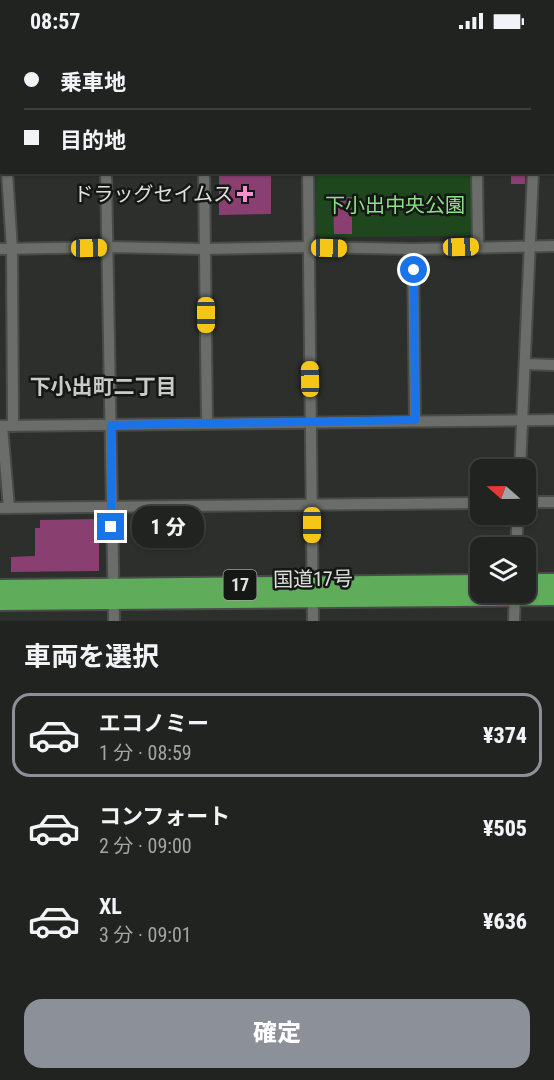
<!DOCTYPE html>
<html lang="ja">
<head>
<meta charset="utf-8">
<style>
	body { margin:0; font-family:"Roboto Condensed","Noto Sans JP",sans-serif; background:#292b2a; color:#f1f3f6; height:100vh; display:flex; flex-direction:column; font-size:22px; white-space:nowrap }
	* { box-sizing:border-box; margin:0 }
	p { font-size:20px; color:#a2a4a5 }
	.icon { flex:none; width:33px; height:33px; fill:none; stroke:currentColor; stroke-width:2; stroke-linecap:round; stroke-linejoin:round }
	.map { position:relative; height:579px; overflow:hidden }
	.details { display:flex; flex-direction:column; background:#212321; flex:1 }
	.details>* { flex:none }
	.hud { position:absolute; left:0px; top:0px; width:555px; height:132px; box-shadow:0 2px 4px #0004,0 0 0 2px #3e403f; display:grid; align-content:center; height:132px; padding:0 24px; background:#212321 }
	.needle { width:39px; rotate:290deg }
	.tools { position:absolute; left:470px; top:417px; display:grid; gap:12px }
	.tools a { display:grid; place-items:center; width:66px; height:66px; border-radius:12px; background:#212321; box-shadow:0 2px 4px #0004,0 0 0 2px #3e403f; font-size:30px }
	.end { position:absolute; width:27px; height:27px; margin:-14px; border:8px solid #1a73e8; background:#fff; box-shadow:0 0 0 3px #fff }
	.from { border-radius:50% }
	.bubble { position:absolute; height:42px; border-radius:18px; background:#212321; box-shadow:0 2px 4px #0004,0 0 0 2px #3e403f; font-size:20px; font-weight:800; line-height:42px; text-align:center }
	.car { position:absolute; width:18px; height:36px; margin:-18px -9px; border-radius:8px; box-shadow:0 0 4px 2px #0007; background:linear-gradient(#f5c518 24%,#345 0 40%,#f5c518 0 76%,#345 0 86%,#f5c518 0) }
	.hud b { display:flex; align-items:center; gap:21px; height:57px; font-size:22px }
	.hud b+b { border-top:2px solid #3e403f }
	.hud i { width:15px; height:15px; background:#f1f3f6 }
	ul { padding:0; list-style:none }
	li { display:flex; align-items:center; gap:18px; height:84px; margin:0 12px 9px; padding:0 12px; border:3px solid transparent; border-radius:18px }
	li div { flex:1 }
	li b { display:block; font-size:22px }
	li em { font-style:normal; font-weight:800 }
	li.current { border-color:#8c9099 }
	li>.icon { width:54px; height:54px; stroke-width:1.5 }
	h2 { padding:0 24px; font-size:27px; line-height:72px }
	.cta { display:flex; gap:12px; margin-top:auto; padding:12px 24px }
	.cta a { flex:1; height:69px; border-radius:18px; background:#8c9099; color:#fff; font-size:24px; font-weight:800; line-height:69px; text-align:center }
	.status { display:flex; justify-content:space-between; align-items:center; height:42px; padding:0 30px; background:#212321; direction:ltr }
	.status svg { height:16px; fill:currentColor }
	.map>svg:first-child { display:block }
	.green { fill:#1e471d }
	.building { fill:#8a3f71 }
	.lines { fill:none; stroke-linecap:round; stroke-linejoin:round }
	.minor-casing { stroke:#484b48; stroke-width:14 }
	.highway-casing { stroke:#484b48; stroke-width:20 }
	.minor { stroke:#6a6d69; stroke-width:10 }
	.highway { stroke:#5fac5b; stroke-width:16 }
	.route { stroke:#1a73e8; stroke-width:8 }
	.poi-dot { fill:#f590d1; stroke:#151715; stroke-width:2 }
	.labels { text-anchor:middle; stroke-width:5; stroke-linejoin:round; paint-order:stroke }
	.shield { fill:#151715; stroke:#a1a4a1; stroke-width:1.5 }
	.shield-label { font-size:18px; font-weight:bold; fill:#dde0dd }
	.poi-label { font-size:20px; fill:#dde0dd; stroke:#151715; text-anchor:end }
	.park-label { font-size:20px; fill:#8ce187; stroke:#151715 }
	.street-label { font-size:20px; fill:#dde0dd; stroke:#151715 }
	.neighbourhood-label { font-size:21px; font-weight:bold; fill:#c8ccc7; stroke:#151715 }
</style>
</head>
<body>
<div class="status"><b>08:57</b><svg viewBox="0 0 49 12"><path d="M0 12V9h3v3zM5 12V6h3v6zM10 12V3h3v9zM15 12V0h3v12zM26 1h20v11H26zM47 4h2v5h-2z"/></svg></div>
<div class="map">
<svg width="554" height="579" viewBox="0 0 554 579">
	<rect width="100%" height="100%" fill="#2c2f2c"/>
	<!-- green -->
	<polygon class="green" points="316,131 472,131 474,190 468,194 321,195 316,192"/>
	<!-- building -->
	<g class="building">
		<rect x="511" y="130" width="14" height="12"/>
		<polygon points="271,131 271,172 219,173 219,132"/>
		<polygon points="333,155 352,155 352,192 334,192"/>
		<polygon points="99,477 99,529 11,530 11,515 35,514 35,486 40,486 40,478"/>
	</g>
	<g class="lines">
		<defs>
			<g id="minor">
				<polyline points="103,0 103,2"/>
				<polyline points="168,0 168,2"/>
				<polyline points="308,0 308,2"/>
				<polyline points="359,2 359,0"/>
				<polyline points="541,2 542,0"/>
				<polyline points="0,13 2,13"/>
				<polyline points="7,130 12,207 13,384"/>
				<polyline points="106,130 114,579"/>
				<polyline points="204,130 207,381"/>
				<polyline points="308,130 313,579"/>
				<polyline points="477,130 478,205"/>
				<polyline points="0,207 109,205 205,207 308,205 413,207 554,204"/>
				<polyline points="413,207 415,378"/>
				<polyline points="525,322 554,323"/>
				<polyline points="0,384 554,378"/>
				<polyline points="2,384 9,466"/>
				<polyline points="520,428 533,130"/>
				<polyline points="525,460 554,460"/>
				<polyline points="0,466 480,461"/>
				<polyline points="516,506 518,472"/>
				<polyline points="514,579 515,551"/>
			</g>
			<g id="highway">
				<polyline points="525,540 554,540"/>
				<polyline points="0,546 480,541"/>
				<polyline points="0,560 554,555"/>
			</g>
		</defs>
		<!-- minor casing -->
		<use href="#minor" class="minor-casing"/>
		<!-- highway casing -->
		<use href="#highway" class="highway-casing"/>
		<!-- minor -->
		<use href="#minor" class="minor"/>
		<!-- highway -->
		<use href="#highway" class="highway"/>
	</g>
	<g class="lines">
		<!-- route -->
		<polyline class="route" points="111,485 111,383 415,378 414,228"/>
	</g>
	<!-- markers -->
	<path class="poi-dot" d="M242 143h6v6h6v6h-6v6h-6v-6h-6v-6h6z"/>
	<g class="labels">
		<!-- shield labels -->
		<rect class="shield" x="223.5" y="528" width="33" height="30" rx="4.5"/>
		<g class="shield-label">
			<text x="240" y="549">17</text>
		</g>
		<!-- poi labels -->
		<g class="poi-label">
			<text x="233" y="159">ドラッグセイムス</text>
		</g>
		<!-- park labels -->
		<g class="park-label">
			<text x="395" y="170">下小出中央公園</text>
		</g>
		<!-- street labels -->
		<g class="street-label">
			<text transform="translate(313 537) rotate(-1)" y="7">国道17号</text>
		</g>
		<!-- neighbourhood labels -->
		<g class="neighbourhood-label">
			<text x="103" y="352">下小出町二丁目</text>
		</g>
	</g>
</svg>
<div class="tools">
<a><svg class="needle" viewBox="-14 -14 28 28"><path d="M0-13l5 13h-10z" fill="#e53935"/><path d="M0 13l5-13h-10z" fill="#a2a4a5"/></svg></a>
<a><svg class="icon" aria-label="layers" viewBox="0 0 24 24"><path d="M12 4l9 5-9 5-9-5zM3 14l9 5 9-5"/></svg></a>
</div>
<i class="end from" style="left:414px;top:228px"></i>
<i class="end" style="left:111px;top:485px"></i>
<div class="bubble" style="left:132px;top:464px;width:72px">1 分</div>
<i class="car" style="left:461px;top:205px;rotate:88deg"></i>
<i class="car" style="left:89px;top:206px;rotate:89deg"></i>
<i class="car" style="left:329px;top:206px;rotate:91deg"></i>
<i class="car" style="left:206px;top:273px;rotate:180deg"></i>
<i class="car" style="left:310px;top:337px;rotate:359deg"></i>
<i class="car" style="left:312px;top:483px;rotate:180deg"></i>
<div class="hud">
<b><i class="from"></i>乗車地</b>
<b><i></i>目的地</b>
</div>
</div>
<section class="details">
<h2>車両を選択</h2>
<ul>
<li class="current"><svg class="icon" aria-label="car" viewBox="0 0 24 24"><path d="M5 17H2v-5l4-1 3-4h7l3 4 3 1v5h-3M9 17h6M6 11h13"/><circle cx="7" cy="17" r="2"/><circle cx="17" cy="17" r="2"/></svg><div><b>エコノミー</b><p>1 分 · 08:59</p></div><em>¥374</em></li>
<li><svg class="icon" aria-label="car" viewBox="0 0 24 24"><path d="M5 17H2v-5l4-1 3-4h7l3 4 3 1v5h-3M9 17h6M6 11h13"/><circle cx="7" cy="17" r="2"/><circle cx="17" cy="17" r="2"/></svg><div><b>コンフォート</b><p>2 分 · 09:00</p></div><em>¥505</em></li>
<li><svg class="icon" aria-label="car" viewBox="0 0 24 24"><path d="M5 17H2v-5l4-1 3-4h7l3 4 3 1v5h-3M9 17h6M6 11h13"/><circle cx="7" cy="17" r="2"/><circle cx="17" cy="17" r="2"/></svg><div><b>XL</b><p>3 分 · 09:01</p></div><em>¥636</em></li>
</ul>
<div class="cta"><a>確定</a></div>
</section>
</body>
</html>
